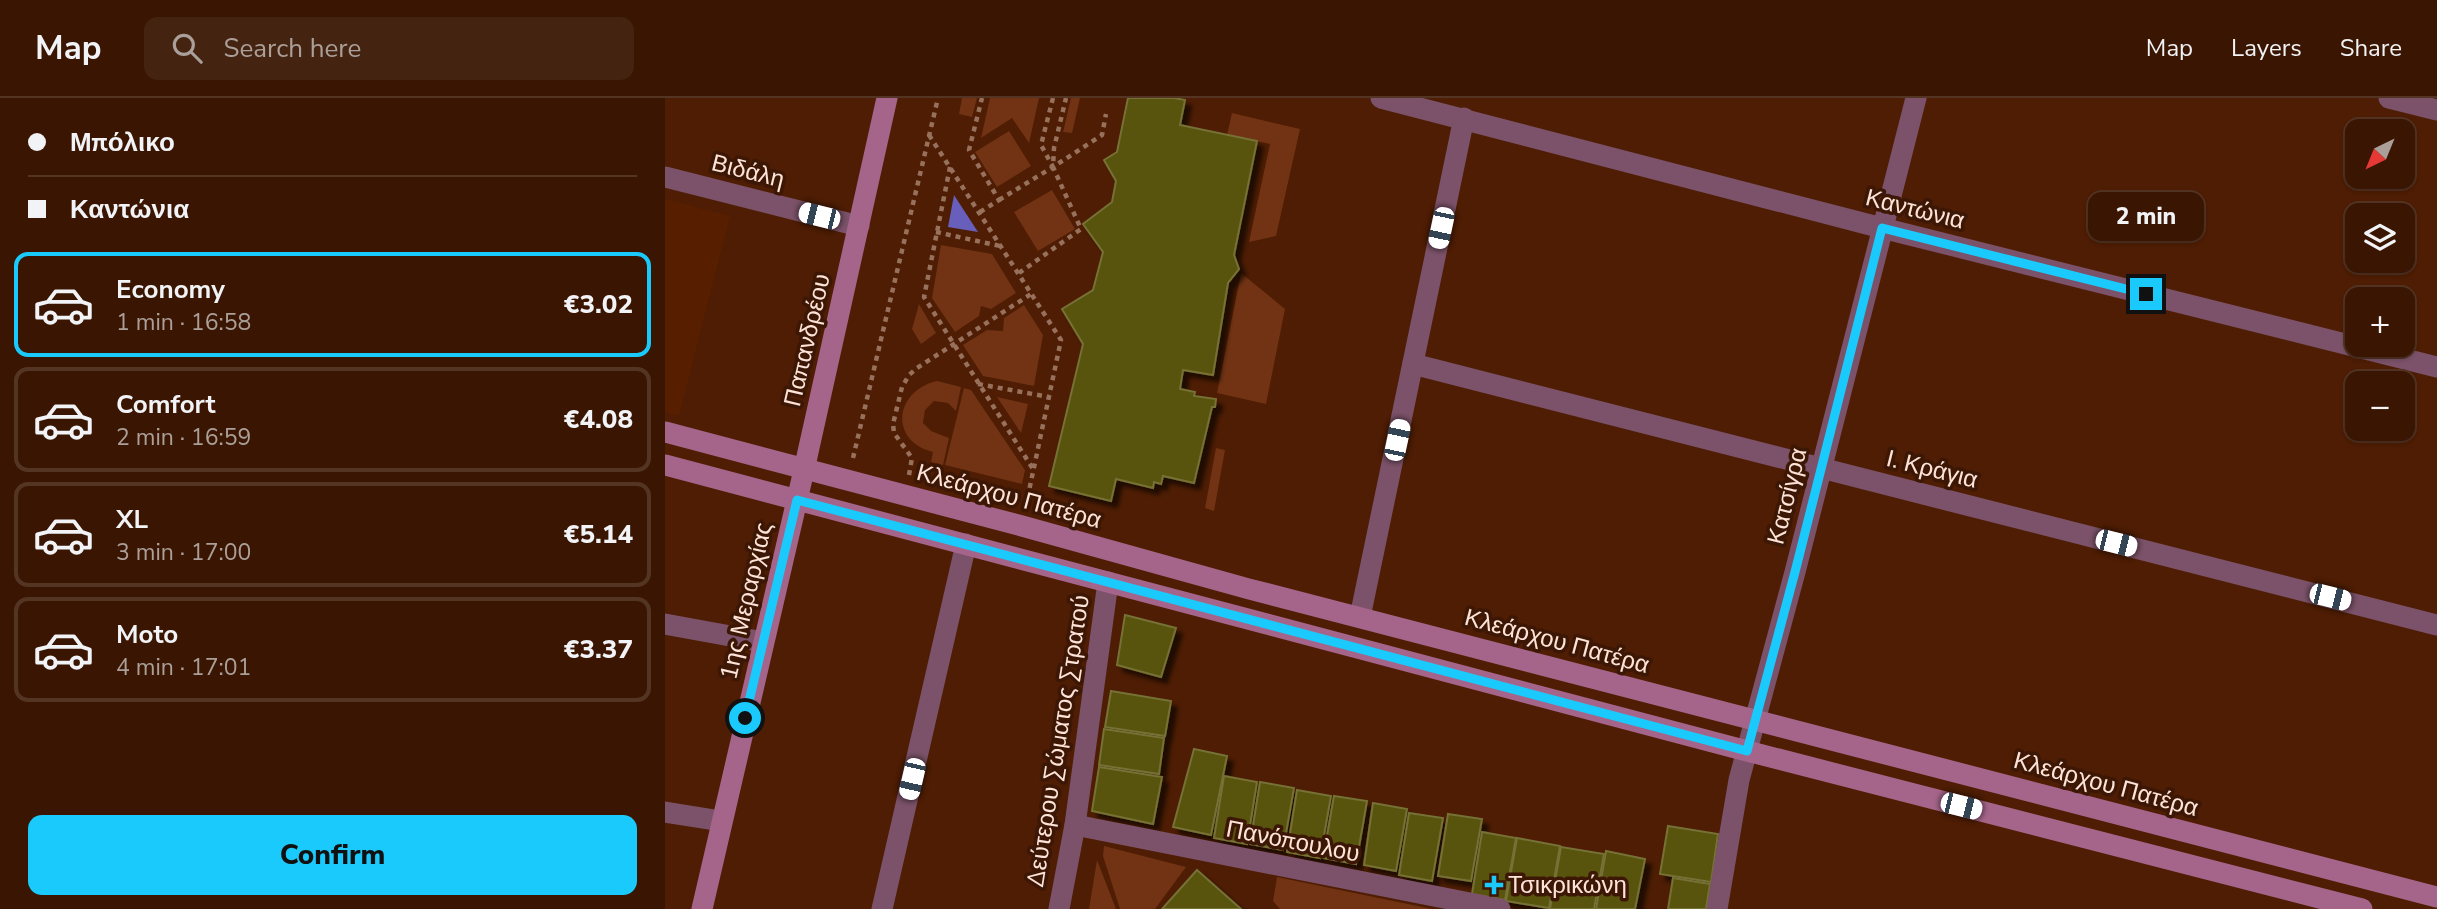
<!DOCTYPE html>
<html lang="en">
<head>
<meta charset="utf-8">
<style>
	body { margin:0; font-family:"Nunito Sans",sans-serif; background:#452311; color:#f1f3f6; height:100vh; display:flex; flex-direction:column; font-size:26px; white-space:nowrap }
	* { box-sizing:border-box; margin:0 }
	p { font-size:23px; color:#ab9f99 }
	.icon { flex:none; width:38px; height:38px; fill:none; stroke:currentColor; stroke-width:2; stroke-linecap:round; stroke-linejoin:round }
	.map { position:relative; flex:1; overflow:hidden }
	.details { display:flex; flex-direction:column; background:#3a1602; width:665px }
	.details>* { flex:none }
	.banner { display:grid; align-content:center; height:154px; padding:0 28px; background:#3a1602 }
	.needle { width:46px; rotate:223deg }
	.controls { position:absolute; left:1680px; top:21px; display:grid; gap:14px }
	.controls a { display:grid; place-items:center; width:70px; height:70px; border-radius:14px; background:#3a1602; box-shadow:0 2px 5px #0004,0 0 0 2px #543524; font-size:35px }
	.end { position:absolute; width:32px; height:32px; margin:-16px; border:9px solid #1bcafc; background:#111; box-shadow:0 0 0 4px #111 }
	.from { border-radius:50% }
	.bubble { position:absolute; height:49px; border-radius:14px; background:#3a1602; box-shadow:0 2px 5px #0004,0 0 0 2px #543524; font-size:23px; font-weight:800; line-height:49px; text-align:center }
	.car { position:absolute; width:21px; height:42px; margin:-21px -10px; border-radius:9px; box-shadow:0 0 5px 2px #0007; background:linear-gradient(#fff 24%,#345 0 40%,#fff 0 76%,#345 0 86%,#fff 0) }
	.banner b { display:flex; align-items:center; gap:24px; height:66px; font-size:26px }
	.banner b+b { border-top:2px solid #543524 }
	.banner i { width:18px; height:18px; background:#f1f3f6 }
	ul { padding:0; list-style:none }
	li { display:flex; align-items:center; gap:21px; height:105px; margin:0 14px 10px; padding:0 14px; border:4px solid #543524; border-radius:14px }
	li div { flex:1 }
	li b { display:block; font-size:26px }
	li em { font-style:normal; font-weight:800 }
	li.selected { border-color:#1bcafc }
	li>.icon { width:63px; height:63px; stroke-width:1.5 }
	.button { display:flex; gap:14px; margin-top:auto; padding:14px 28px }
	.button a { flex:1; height:80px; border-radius:14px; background:#1bcafc; color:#111; font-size:28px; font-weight:800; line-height:80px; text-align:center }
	header { display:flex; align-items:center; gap:42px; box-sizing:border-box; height:98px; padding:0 35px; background:#3a1602; border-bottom:2px solid #543524 }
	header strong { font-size:33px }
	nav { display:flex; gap:38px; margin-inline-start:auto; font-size:24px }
	.search { width:490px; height:63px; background:#452311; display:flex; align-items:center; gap:18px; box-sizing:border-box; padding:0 24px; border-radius:14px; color:#ab9f99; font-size:26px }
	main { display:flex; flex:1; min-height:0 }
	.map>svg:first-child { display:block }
	.built { fill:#571f00 }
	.green { fill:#713313 }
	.water { fill:#685fbc }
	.building { fill:#58530f; stroke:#767135; stroke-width:2; filter:url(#shadow) }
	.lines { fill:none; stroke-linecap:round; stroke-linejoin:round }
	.path { stroke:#98715d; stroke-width:4.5; stroke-dasharray:5 5; stroke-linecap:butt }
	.street { stroke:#7b5269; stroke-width:21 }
	.secondary { stroke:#a5658a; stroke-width:21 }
	.route { stroke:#1bcafc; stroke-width:9 }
	.poi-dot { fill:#1bcafc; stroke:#3d1705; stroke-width:2.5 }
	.labels { text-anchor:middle; stroke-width:7; stroke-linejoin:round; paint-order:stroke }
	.street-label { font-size:24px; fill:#fee4d8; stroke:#3d1705 }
	.poi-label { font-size:24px; fill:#fee4d8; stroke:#3d1705; text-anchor:start }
</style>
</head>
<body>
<header>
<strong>Map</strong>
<div class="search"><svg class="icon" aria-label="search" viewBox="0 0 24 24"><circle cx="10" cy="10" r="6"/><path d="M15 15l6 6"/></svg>Search here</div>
<nav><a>Map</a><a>Layers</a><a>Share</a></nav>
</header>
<main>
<section class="details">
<div class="banner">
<b><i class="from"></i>Μπόλικο</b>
<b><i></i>Καντώνια</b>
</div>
<ul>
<li class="selected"><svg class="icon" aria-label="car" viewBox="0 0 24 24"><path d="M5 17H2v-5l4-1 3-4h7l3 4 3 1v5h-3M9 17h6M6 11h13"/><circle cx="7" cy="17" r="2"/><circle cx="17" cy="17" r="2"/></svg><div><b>Economy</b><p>1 min · 16:58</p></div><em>€3.02</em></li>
<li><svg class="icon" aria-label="car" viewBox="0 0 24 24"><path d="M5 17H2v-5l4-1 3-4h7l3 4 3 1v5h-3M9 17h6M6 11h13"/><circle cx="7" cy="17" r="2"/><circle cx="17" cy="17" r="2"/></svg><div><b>Comfort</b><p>2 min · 16:59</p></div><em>€4.08</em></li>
<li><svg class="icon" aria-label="car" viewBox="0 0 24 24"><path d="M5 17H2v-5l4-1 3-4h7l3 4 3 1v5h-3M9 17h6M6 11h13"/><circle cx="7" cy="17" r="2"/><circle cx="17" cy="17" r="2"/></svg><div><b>XL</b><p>3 min · 17:00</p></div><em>€5.14</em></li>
<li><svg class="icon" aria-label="car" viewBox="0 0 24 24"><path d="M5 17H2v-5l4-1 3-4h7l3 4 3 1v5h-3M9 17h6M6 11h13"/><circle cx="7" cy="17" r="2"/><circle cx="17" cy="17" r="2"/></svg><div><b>Moto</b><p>4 min · 17:01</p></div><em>€3.37</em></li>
</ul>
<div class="button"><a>Confirm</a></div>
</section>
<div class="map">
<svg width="1772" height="811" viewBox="0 0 1772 811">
	<defs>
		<filter id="shadow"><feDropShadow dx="6" dy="6" stdDeviation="2" flood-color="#0009"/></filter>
	</defs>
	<rect width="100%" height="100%" fill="#4e1d03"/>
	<!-- built -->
	<polygon class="built" points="0,101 65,118 14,318 0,314"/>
	<!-- green -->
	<g class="green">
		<polygon points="297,0 312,0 307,19 294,16"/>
		<polygon points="325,0 374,0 364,45 347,20 316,40"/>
		<polygon points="406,0 415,0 407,35 398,34"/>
		<polygon points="567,15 635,31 611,138 584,144 605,46 562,37"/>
		<polygon points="344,33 366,68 332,89 310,54"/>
		<polygon points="387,92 410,131 373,153 349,114"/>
		<polygon points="276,147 327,156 351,195 326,211 316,208 314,218 290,234 267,200"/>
		<polygon points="576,175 620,211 601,306 552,295"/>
		<polygon points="254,206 271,235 256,246 247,231"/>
		<polygon points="359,207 378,237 369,288 318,278 298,247 322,232 338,233 339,220"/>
		<path d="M272,283L296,289L291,313L283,305L269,303L260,312L258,325L266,333L284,340L278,367L266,364L268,354C224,343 229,293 272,283Z"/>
		<polygon points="299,290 306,292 360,372 357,386 280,367"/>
		<polygon points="332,299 363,306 356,335"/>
		<polygon points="551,350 560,352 549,413 540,410"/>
		<polygon points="439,748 521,769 490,811 455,811 438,758"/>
		<polygon points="432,762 451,811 424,811"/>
		<polygon points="612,779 767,811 615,811 608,803"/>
	</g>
	<!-- water -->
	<polygon class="water" points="289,97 313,134 283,129"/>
	<!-- building -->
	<g class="building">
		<polygon points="463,0 509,0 520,2 515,27 592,43 569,157 574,171 563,185 548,277 518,272 515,291 530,294 529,298 551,301 550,309 547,309 529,385 498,378 496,386 489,384 488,390 451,381 446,403 384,388 418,246 397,211 428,192 438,154 418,126 447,104 451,83 439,62 452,54"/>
		<polygon points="460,517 511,530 496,579 452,567"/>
		<polygon points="446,593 506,603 500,638 440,629"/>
		<polygon points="439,631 499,640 494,676 434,667"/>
		<polygon points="529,651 562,658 546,737 508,729"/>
		<polygon points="434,669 497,679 488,726 427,713"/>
		<polygon points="559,678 592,684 582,746 549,740"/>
		<polygon points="595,684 629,690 618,752 585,746"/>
		<polygon points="632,692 666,698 655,760 622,754"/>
		<polygon points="669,698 702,703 691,766 658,760"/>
		<polygon points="708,705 742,711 731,773 699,767"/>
		<polygon points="744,715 778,720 767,783 734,777"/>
		<polygon points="783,716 817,721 806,783 773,778"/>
		<polygon points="1003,728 1053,736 1046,784 995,776"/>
		<polygon points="817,734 851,740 840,802 807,796"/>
		<polygon points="852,740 895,748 884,810 841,803"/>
		<polygon points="896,749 939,756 929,811 885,811"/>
		<polygon points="941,753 980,761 970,811 931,811"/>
		<polygon points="532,772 576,811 497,811"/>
		<polygon points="1008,780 1045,786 1041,811 1003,811"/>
	</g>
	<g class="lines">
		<!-- path -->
		<g class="path">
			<polyline points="388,0 376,47 388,69 437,37 441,16"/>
			<polyline points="264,37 396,242 361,407"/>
			<polyline points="285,69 259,199 368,371"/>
			<polyline points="334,102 388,69"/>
			<polyline points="315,114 334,102 304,52 317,0"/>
			<polyline points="271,134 335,148"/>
			<polyline points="354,175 416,131 388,69 389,50 401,0"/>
			<polyline points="313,286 384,299"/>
			<polyline points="188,360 273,0"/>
			<polyline points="244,377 247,360 229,335 228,326 237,289 244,277 252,270 366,196"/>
		</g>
		<!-- street -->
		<g class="street">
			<polyline points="716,0 1217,130 1772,269"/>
			<polyline points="1724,0 1772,12"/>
			<polyline points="0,79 194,128"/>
			<polyline points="748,266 1772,527"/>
			<polyline points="695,519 799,20"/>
			<polyline points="0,526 98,544"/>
			<polyline points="0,714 56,723"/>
			<polyline points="410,727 835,811"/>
			<polyline points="217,811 301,446"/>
			<polyline points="394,811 410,727 443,484"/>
			<polyline points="1052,811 1074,682 1130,474 1251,0"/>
		</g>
		<!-- secondary -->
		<g class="secondary">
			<polyline points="0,334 357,428 584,491 1772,799"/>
			<polyline points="0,367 1082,653 1697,811"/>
			<polyline points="37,811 139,372 222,0"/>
		</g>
	</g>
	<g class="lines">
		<!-- route -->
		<polyline class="route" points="80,620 132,402 1082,653 1130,474 1217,130 1481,196"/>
	</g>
	<!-- markers -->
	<path class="poi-dot" d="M825.5 776.5h7v7h7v7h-7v7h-7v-7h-7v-7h7z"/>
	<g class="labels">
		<!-- street labels -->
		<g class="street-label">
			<text transform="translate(83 73) rotate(14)" y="8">Βιδάλη</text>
			<text transform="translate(1250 111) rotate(14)" y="8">Καντώνια</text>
			<text transform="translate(142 242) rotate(-77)" y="8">Παπανδρέου</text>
			<text transform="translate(1267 371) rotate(14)" y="8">Ι. Κράγια</text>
			<text transform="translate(344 398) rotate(15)" y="8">Κλεάρχου Πατέρα</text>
			<text transform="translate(1122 398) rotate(-76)" y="8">Κατσίγρα</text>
			<text transform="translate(81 503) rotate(-77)" y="8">1ης Μεραρχίας</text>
			<text transform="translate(892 543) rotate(15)" y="8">Κλεάρχου Πατέρα</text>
			<text transform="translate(393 643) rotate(-81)" y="8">Δεύτερου Σώματος Στρατού</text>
			<text transform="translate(1441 686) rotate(15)" y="8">Κλεάρχου Πατέρα</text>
			<text transform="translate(628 743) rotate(11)" y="8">Πανόπουλου</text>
		</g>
		<!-- poi labels -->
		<g class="poi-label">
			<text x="843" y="795">Τσικρικώνη</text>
		</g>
	</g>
</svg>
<div class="controls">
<a><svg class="needle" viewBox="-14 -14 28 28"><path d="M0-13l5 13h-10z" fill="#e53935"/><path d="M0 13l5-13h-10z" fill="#ab9f99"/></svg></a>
<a><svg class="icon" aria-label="layers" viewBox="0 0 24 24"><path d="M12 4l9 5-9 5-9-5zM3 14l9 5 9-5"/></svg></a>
<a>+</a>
<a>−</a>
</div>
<i class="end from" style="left:80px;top:620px"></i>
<i class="end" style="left:1481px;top:196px"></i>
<div class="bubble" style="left:1423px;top:94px;width:116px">2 min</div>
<i class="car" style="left:154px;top:118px;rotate:284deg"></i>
<i class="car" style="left:776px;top:130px;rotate:192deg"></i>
<i class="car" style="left:732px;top:342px;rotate:12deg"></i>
<i class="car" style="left:1451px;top:445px;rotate:104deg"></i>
<i class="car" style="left:1665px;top:499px;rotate:104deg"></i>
<i class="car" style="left:247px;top:681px;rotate:193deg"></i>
<i class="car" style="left:1296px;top:708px;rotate:104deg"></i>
</div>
</main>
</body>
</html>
